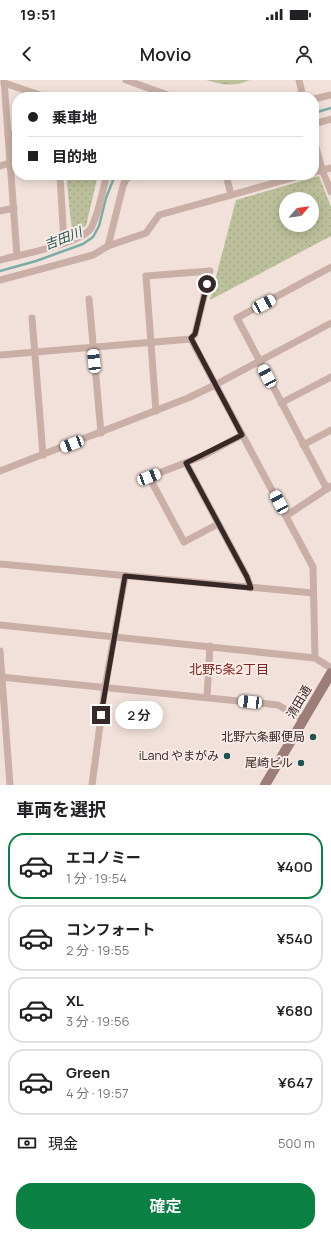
<!DOCTYPE html>
<html lang="ja">
<head>
<meta charset="utf-8">
<style>
	body { margin:0; font-family:Manrope,"Noto Sans JP",sans-serif; background:#f2f2f2; color:#202124; height:100vh; display:flex; flex-direction:column; font-size:15px; white-space:nowrap }
	* { box-sizing:border-box; margin:0 }
	p { font-size:13px; color:#757577 }
	.icon { flex:none; width:22px; height:22px; fill:none; stroke:currentColor; stroke-width:2; stroke-linecap:round; stroke-linejoin:round }
	.map { position:relative; height:705px; overflow:hidden }
	.side { display:flex; flex-direction:column; background:#fff; flex:1 }
	.side>* { flex:none }
	.banner { position:absolute; left:12px; top:12px; width:307px; height:88px; border-radius:16px; box-shadow:0 2px 10px #0003; display:grid; align-content:center; height:88px; padding:0 16px; background:#fff }
	.needle { width:26px; rotate:62deg }
	.buttons { position:absolute; left:279px; top:112px; display:grid; gap:8px }
	.buttons a { display:grid; place-items:center; width:40px; height:40px; border-radius:50%; background:#fff; box-shadow:0 2px 10px #0003; font-size:20px }
	.end { position:absolute; width:18px; height:18px; margin:-9px; border:5px solid #352827; background:#fff; box-shadow:0 0 0 2px #fff }
	.from { border-radius:50% }
	.bubble { position:absolute; height:28px; border-radius:14px; background:#fff; box-shadow:0 2px 10px #0003; font-size:13px; font-weight:600; line-height:28px; text-align:center }
	.car { position:absolute; width:12px; height:24px; margin:-12px -6px; border-radius:5px; box-shadow:0 0 3px 1px #0007; background:linear-gradient(#fff 24%,#345 0 40%,#fff 0 76%,#345 0 86%,#fff 0) }
	.banner b { display:flex; align-items:center; gap:14px; height:38px; font-size:15px }
	.banner b+b { border-top:1px solid #e0e0e0 }
	.banner i { width:10px; height:10px; background:#202124 }
	ul { padding:0; list-style:none }
	li { display:flex; align-items:center; gap:12px; height:66px; margin:0 8px 6px; padding:0 8px; border:2px solid #e0e0e0; border-radius:16px }
	li div { flex:1 }
	li b { display:block; font-size:15px }
	li em { font-style:normal; font-weight:600 }
	li.on { border-color:#0b8043 }
	li>.icon { width:36px; height:36px; stroke-width:1.5 }
	h2 { padding:0 16px; font-size:18px; line-height:48px }
	.pay { display:flex; align-items:center; gap:10px; height:44px; padding:0 16px; font-size:15px }
	.pay p { margin-inline-start:auto }
	.button { display:flex; gap:8px; margin-top:auto; padding:8px 16px }
	.button a { flex:1; height:46px; border-radius:16px; background:#0b8043; color:#fff; font-size:16px; font-weight:600; line-height:46px; text-align:center }
	.status { display:flex; justify-content:space-between; align-items:center; height:28px; padding:0 20px; background:#fff; direction:ltr }
	.status svg { height:11px; fill:currentColor }
	header { display:flex; justify-content:space-between; align-items:center; height:52px; padding:0 16px; background:#fff; font-size:18px; font-weight:600 }
	.map>svg:first-child { display:block }
	.forest { fill:url(#forest-crowns) }
	.park { fill:url(#park-dots); fill-rule:evenodd }
	.lines { fill:none; stroke-linecap:round; stroke-linejoin:round }
	.stream { stroke:#79aea5; stroke-width:2.5 }
	.street { stroke:#c9afa6; stroke-width:7 }
	.secondary { stroke:#9d7d78; stroke-width:10 }
	.route { stroke:#352827; stroke-width:5 }
	.poi-dot { fill:#1d564e; stroke:#f9ece6; stroke-width:1.5 }
	.labels { text-anchor:middle; stroke-width:4; stroke-linejoin:round; paint-order:stroke }
	.street-label { font-size:12px; fill:#352827; stroke:#f9ece6 }
	.poi-label { font-size:12px; fill:#352827; stroke:#f9ece6; text-anchor:end }
	.water-label { font-size:13px; font-style:italic; fill:#1d564e; stroke:#f9ece6 }
	.neighbourhood-label { font-size:13px; fill:#832321; stroke:#f9ece6 }
</style>
</head>
<body>
<div class="status"><b>19:51</b><svg viewBox="0 0 49 12"><path d="M0 12V9h3v3zM5 12V6h3v6zM10 12V3h3v9zM15 12V0h3v12zM26 1h20v11H26zM47 4h2v5h-2z"/></svg></div>
<header><svg class="icon" aria-label="back" viewBox="0 0 24 24"><path d="M15 5l-7 7 7 7"/></svg>Movio<svg class="icon" aria-label="person" viewBox="0 0 24 24"><circle cx="12" cy="8" r="4"/><path d="M4 21q1-7 8-7t8 7"/></svg></header>
<div class="map">
<svg width="331" height="705" viewBox="0 0 331 705">
	<defs>
		<pattern id="forest-crowns" width="20" height="18" patternUnits="userSpaceOnUse"><rect width="20" height="18" fill="#bbc09a"/><path d="M2 6a3 3 0 1 1 6 0M12 15a3 3 0 1 1 6 0" fill="none" stroke="#a1a585"/></pattern>
		<pattern id="park-dots" width="8" height="8" patternUnits="userSpaceOnUse"><rect width="8" height="8" fill="#bbc09a"/><path d="M2 2h.1M6 6h.1" fill="none" stroke="#a1a585" stroke-width="1.8" stroke-linecap="round"/></pattern>
	</defs>
	<rect width="100%" height="100%" fill="#f1e1da"/>
	<!-- forest -->
	<path class="forest" d="M206,0H250C234,7 223,5 206,0Z"/>
	<!-- park -->
	<g class="park">
		<polygon points="66,95 98,95 86,146 72,151"/>
		<path d="M319,96L331,127V156L210,220L236,120ZM286,119H312V145H286Z"/>
	</g>
	<g class="lines">
		<!-- stream -->
		<g class="stream">
			<polyline points="314,33 331,28"/>
			<polyline points="0,191 36,181 83,164 93,157 99,146 106,118 115,95"/>
		</g>
		<!-- street -->
		<g class="street">
			<polyline points="4,0 17,176"/>
			<polyline points="126,0 173,17"/>
			<polyline points="299,0 303,17"/>
			<polyline points="4,3 46,17"/>
			<polyline points="314,19 331,15"/>
			<polyline points="314,44 331,39"/>
			<polyline points="8,54 17,54"/>
			<polyline points="314,59 322,90 331,112"/>
			<polyline points="0,86 10,83"/>
			<polyline points="314,92 331,88"/>
			<polyline points="60,95 64,163"/>
			<polyline points="226,95 231,115"/>
			<polyline points="0,131 14,128"/>
			<polyline points="108,166 123,106 126,99 133,95"/>
			<path d="M0,180C19,175 83,163 91,148C99,134 102,111 107,95"/>
			<polyline points="0,200 93,175 108,166 146,153 159,135 303,95"/>
			<polyline points="89,219 101,353"/>
			<polyline points="32,238 43,375"/>
			<polyline points="0,275 191,259 313,487 315,578 331,588"/>
			<polyline points="281,323 331,297"/>
			<polyline points="156,331 146,196 210,191 195,254 191,259"/>
			<polyline points="303,365 331,350"/>
			<polyline points="186,383 247,497 251,508"/>
			<polyline points="0,391 188,318 215,305 331,243"/>
			<polyline points="327,409 237,238 331,187"/>
			<polyline points="286,436 331,406"/>
			<polyline points="218,444 184,462 149,397 203,376 242,355"/>
			<polyline points="0,484 313,513"/>
			<polyline points="0,545 315,578"/>
			<polyline points="0,571 10,705"/>
			<polyline points="0,597 278,625 304,640"/>
			<polyline points="207,617 210,566"/>
			<polyline points="92,705 105,607 125,497"/>
		</g>
		<!-- secondary -->
		<polyline class="secondary" points="265,705 331,593"/>
	</g>
	<g class="lines">
		<!-- route -->
		<polyline class="route" points="101,635 125,496 251,508 247,497 186,383 242,355 191,258 195,254 207,204"/>
	</g>
	<!-- markers -->
	<g class="poi-dot">
		<circle cx="313" cy="657" r="4"/>
		<circle cx="227" cy="676" r="4"/>
		<circle cx="301" cy="683" r="4"/>
	</g>
	<g class="labels">
		<!-- street labels -->
		<g class="street-label">
			<text transform="translate(299 622) rotate(-59)" y="4">清田通</text>
		</g>
		<!-- poi labels -->
		<g class="poi-label">
			<text x="305" y="661">北野六条郵便局</text>
			<text x="219" y="680">iLand やまがみ</text>
			<text x="293" y="687">尾崎ビル</text>
		</g>
		<!-- water labels -->
		<g class="water-label">
			<text transform="translate(63 158) rotate(-21)" y="5">吉田川</text>
		</g>
		<!-- neighbourhood labels -->
		<g class="neighbourhood-label">
			<text x="229" y="594">北野5条2丁目</text>
		</g>
	</g>
</svg>
<div class="buttons">
<a><svg class="needle" viewBox="-14 -14 28 28"><path d="M0-13l5 13h-10z" fill="#e53935"/><path d="M0 13l5-13h-10z" fill="#757577"/></svg></a>
</div>
<i class="end from" style="left:207px;top:204px"></i>
<i class="end" style="left:101px;top:635px"></i>
<div class="bubble" style="left:115px;top:621px;width:48px">2 分</div>
<i class="car" style="left:264px;top:224px;rotate:62deg"></i>
<i class="car" style="left:94px;top:281px;rotate:354deg"></i>
<i class="car" style="left:267px;top:296px;rotate:332deg"></i>
<i class="car" style="left:72px;top:364px;rotate:249deg"></i>
<i class="car" style="left:149px;top:397px;rotate:69deg"></i>
<i class="car" style="left:279px;top:422px;rotate:332deg"></i>
<i class="car" style="left:250px;top:622px;rotate:276deg"></i>
<div class="banner">
<b><i class="from"></i>乗車地</b>
<b><i></i>目的地</b>
</div>
</div>
<section class="side">
<h2>車両を選択</h2>
<ul>
<li class="on"><svg class="icon" aria-label="car" viewBox="0 0 24 24"><path d="M5 17H2v-5l4-1 3-4h7l3 4 3 1v5h-3M9 17h6M6 11h13"/><circle cx="7" cy="17" r="2"/><circle cx="17" cy="17" r="2"/></svg><div><b>エコノミー</b><p>1 分 · 19:54</p></div><em>¥400</em></li>
<li><svg class="icon" aria-label="car" viewBox="0 0 24 24"><path d="M5 17H2v-5l4-1 3-4h7l3 4 3 1v5h-3M9 17h6M6 11h13"/><circle cx="7" cy="17" r="2"/><circle cx="17" cy="17" r="2"/></svg><div><b>コンフォート</b><p>2 分 · 19:55</p></div><em>¥540</em></li>
<li><svg class="icon" aria-label="car" viewBox="0 0 24 24"><path d="M5 17H2v-5l4-1 3-4h7l3 4 3 1v5h-3M9 17h6M6 11h13"/><circle cx="7" cy="17" r="2"/><circle cx="17" cy="17" r="2"/></svg><div><b>XL</b><p>3 分 · 19:56</p></div><em>¥680</em></li>
<li><svg class="icon" aria-label="car" viewBox="0 0 24 24"><path d="M5 17H2v-5l4-1 3-4h7l3 4 3 1v5h-3M9 17h6M6 11h13"/><circle cx="7" cy="17" r="2"/><circle cx="17" cy="17" r="2"/></svg><div><b>Green</b><p>4 分 · 19:57</p></div><em>¥647</em></li>
</ul>
<div class="pay"><svg class="icon" aria-label="cash" viewBox="0 0 24 24"><path d="M3 7h18v10H3z"/><circle cx="12" cy="12" r="2"/></svg>現金<p>500 m</p></div>
<div class="button"><a>確定</a></div>
</section>
</body>
</html>
